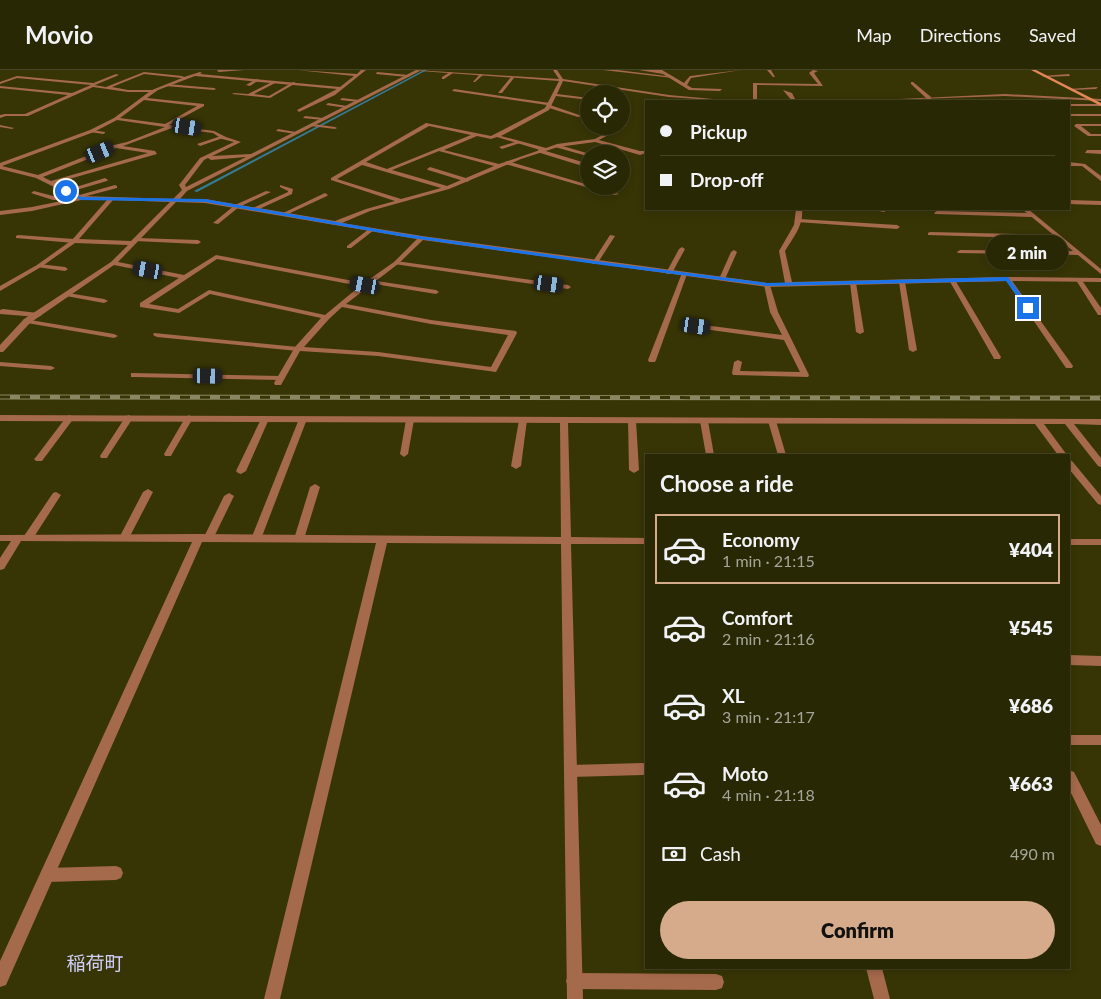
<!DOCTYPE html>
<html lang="en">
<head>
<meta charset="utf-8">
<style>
	body { margin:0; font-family:Lato,"Noto Sans JP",sans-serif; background:#353413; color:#f1f3f6; height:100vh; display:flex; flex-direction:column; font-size:19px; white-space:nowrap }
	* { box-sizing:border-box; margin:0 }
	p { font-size:16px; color:#a5a69a }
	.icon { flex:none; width:28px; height:28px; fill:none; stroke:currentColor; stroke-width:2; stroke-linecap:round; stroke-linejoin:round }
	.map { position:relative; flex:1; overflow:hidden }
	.sheet { position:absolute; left:645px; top:384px; width:425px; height:515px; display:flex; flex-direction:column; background:#292804; border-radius:0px; box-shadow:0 2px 8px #0003,0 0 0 1px #454426 }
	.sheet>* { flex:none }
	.hud { position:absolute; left:645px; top:30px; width:425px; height:110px; border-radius:0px; box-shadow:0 2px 8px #0003,0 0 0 1px #454426; display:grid; align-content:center; height:110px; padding:0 15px; background:#292804 }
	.controls { position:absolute; left:580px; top:15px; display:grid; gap:10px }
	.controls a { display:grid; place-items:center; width:50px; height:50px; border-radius:50%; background:#292804; box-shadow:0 2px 8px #0003,0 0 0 1px #454426; font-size:25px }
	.end { position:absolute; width:22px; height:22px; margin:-11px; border:6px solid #1a73e8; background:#fff; box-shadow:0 0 0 2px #fff }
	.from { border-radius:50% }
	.bubble { position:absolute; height:35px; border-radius:18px; background:#292804; box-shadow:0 2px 8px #0003,0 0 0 1px #454426; font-size:16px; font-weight:800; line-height:35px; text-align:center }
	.car { position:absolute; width:15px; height:30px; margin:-15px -8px; border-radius:6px; box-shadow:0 0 4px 1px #0007; background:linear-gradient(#222 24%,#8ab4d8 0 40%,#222 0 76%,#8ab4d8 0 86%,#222 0) }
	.hud b { display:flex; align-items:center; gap:18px; height:48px; font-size:19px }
	.hud b+b { border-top:1px solid #454426 }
	.hud i { width:12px; height:12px; background:#f1f3f6 }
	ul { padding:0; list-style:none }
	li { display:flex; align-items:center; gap:15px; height:70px; margin:0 10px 8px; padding:0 5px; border:2px solid transparent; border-radius:0px }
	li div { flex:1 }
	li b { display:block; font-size:19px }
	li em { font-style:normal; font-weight:800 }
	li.on { border-color:#d6ab8b }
	li>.icon { width:45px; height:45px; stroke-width:1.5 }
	h2 { padding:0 15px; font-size:22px; line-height:60px }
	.pay { display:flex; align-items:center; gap:12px; height:55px; padding:0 15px; font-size:19px }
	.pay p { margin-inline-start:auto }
	.cta { display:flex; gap:10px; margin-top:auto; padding:10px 15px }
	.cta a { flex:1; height:58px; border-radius:30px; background:#d6ab8b; color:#111; font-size:20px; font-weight:800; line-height:58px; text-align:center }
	header { display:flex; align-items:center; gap:30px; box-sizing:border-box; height:70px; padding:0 25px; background:#292804; border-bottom:1px solid #454426 }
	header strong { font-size:24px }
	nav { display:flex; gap:28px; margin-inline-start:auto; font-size:18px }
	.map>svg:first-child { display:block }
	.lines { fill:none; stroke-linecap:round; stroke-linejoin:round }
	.stream { fill:#357b96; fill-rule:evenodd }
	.lane { fill:#a5694c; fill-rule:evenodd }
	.street { fill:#a5694c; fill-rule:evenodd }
	.secondary { fill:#e48655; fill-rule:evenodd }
	.rail-casing { stroke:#898862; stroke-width:5 }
	.rail { stroke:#373506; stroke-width:3; stroke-dasharray:10; stroke-linecap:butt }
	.route { fill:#1a73e8 }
	.labels { text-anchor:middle; stroke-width:4; stroke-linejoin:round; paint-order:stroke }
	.near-quarter-label { font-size:19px; fill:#d1d0fb; stroke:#373506 }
</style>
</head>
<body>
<header>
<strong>Movio</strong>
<nav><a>Map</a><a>Directions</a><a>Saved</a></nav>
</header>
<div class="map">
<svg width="1101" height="929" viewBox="0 0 1101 929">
	<rect width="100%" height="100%" fill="#373506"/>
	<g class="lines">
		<!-- stream -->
		<polygon class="stream" points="424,0 427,0 197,122 194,121"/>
		<!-- lane -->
		<g class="lane">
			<polygon points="603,0 617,0 675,7 673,8"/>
			<polygon points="767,0 771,0 775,7 773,7"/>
			<polygon points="377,2 408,5 410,6 408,7 376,4"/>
			<polygon points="450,2 453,3 444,9 442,9 442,7"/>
			<polygon points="116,4 119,5 95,15 91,14"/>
			<polygon points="480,4 483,5 475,12 473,12"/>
			<polygon points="1069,4 1070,6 1044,7 1042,6"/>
			<polygon points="511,7 514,8 502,23 498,23"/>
			<polygon points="256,9 259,10 250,16 246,15"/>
			<polygon points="274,11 277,12 254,24 269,26 293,12 296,13 270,28 232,24 234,23 248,24"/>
			<polygon points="911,12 913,12 931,27 931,29 927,29 911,14"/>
			<polygon points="167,14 214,18 216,19 214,20 165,16"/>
			<polygon points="454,19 550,33 552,34 550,35 582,46 578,47 546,37 547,35 452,21"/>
			<polygon points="783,20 792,23 796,31 792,31"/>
			<polygon points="342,28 359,30 361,31 359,32 340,30"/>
			<polygon points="328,33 347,36 349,37 347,38 326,35"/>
			<polygon points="1069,34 1100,34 1101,36 1069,36"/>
			<polygon points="305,46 323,48 325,49 323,50 303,48"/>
			<polygon points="313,54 335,57 337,58 335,59 311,56"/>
			<polygon points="623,54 627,55 597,71 593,70"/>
			<polygon points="1076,54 1101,54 1101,56 1081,56 1091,64 1101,64 1101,66 1088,66 1074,56"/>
			<polygon points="0,55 14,58 12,59 0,57"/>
			<polygon points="278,59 296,62 298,63 296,64 276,61"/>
			<polygon points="92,60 105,62 105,63 103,64 90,62"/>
			<polygon points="221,66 223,68 200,76 197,74"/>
			<polygon points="518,71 520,73 502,79 499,77"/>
			<polygon points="555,75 559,75 590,84 589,84 589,86 587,86 555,77"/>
			<polygon points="539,79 589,94 589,98 537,82"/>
			<polygon points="1087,80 1101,80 1101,84 1085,83"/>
			<polygon points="507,91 589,115 589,116 595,116 619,124 614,125 505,94 505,92"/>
			<polygon points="430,97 469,109 470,110 467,112 428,100 427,99"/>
			<polygon points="105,108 108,110 107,111 66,123 63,121"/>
			<polygon points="115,115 117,116 117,118 83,127 81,130 53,130 31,123 34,121 53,126 76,126"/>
			<polygon points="280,115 293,119 292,124 257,140 253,140 253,138 288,122 288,121 280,117"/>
			<polygon points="266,121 271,122 239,137 218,154 213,153 235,135"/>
			<polygon points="325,123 328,125 327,126 286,145 281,144"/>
			<polygon points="869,139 886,139 887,140 884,142"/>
			<polygon points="937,141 1032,143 1035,145 1032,147 935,144 934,143"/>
			<polygon points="799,149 897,155 900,157 897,159 797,152 796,151"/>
			<polygon points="369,159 374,160 351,178 347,178 347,176"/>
			<polygon points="930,162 1059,165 1062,167 1059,169 928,165 928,163"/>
			<polygon points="18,165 74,169 77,171 74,173 16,168 16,166"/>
			<polygon points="610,165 615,166 597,194 593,194 592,193"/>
			<polygon points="137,168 198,170 201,172 198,174 135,171 134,170"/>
			<polygon points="682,177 685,179 672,203 667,204 666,203 679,179"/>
			<polygon points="734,180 737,182 725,209 720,210 719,209 731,182"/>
			<polygon points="960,180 1078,181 1081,183 1078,185 958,183 957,182"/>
			<polygon points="396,191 568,215 571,217 568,219 394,194 394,192"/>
			<polygon points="39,194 65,197 68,199 65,201 37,197 36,196"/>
			<polygon points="682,203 687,204 656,290 655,292 649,292 648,290"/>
			<polygon points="952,208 955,210 1001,287 1000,289 994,289 993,287 949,210"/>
			<polygon points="1006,208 1010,208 1073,296 1072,298 1066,298 1005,209"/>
			<polygon points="1079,208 1081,209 1101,238 1101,245 1098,245 1076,210"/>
			<polygon points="370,210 436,220 439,222 436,224 368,213 368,211"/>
			<polygon points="902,210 905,212 917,280 913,282 909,280 899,212"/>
			<polygon points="853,211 856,213 864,262 860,264 856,262 850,213"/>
			<polygon points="765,214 770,215 778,242 809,305 808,307 733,305 732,303 734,292 738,290 742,292 740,301 800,302 784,270 696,258 692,256 696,254 782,265 770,242 764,215"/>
			<polygon points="68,223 104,229 108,231 104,233 66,226 65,225"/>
			<polygon points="3,239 38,243 42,245 38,247 0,244 0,240"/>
			<polygon points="24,249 114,264 118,266 114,268 27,253 23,251"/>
			<polygon points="154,263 298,277 302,279 298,281 157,267 153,265"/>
			<polygon points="0,292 51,296 55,298 51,300 0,296"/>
			<polygon points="131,303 281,306 285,308 281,310 134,307 131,307"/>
			<polygon points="70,345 74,348 42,391 36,391 34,389 36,387 67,346"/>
			<polygon points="129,345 133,348 108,386 107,388 101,388 100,386 126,346"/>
			<polygon points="189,345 193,348 172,384 171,386 165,386 164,384 185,348"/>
			<polygon points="265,346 269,349 246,401 241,404 238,403 236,401 261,349"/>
			<polygon points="303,346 307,349 261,469 260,471 252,471 251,469 299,349"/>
			<polygon points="410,347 414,350 408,384 404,387 400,384 406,350"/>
			<polygon points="523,347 527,350 521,396 516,399 511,396 519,350"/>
			<polygon points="632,348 636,351 639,400 634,403 629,400 628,351"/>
			<polygon points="704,348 708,351 714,385 706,385 700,351"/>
			<polygon points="772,348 776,351 786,385 778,385 768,351"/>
			<polygon points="315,414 320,417 304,469 303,471 295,471 294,469 310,417"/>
			<polygon points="148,419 153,422 129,468 124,471 120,470 119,468 143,422"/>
			<polygon points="56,422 61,425 32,470 24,470 23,468 24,466 53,423"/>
			<polygon points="229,423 234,426 214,467 213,469 205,469 204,467 224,426"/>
			<polygon points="1069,585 1101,586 1101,596 1069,595"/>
			<rect x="1069" y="665" width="32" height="10"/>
			<polygon points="643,693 646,694 646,704 643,705 571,707 566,705 564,701 566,697 571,695"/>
			<polygon points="116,796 121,798 123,803 121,808 116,810 47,812 42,810 40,805 42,800 47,798"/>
			<polygon points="574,903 716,904 722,906 724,912 722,918 716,920 574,919 568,917 566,911 568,905"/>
		</g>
		<!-- street -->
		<g class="street">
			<polygon points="218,0 244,0 219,2 217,1"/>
			<path d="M297,0L357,4L361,0H366L335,25L299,42L297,40L337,19L195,6L158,20L147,28L204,34V36L169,55L214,61L226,67L241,72L212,86L251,84L416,0L559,9L553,0H557L563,9L669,25L724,30L726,31L669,27L563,11L557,24L589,28V30L556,26L549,40L501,66L546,78L557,74L595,69L640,81H646V83L640,85L595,72L558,77L521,89L449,119L370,141L342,153L422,166L767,213H785L779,181L794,155L796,139H802C804,155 793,168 785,181L792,212L1008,207L1101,208V212L1008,211L767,217L423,170L398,194L346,234L431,250L516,261L517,263L496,302L378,286L300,281L281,315H275L274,313L295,277L321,248L210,224L179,243L140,237V233L179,208L114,195L30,253L3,282H0V275L24,249L111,192L128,175L75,173L41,197L0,221V216L37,195L72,170L107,130H81L32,141L0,145V141L32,137L76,128L36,108L0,99V93L90,60L114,48L149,22H128L93,17L28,46H6L0,48V45L5,44H25L68,25L0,18V16L72,23L91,15L17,8L0,14V12L17,6L93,13L95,14L94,15L106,17L144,2L182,6L184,7L200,2L202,3L200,4L340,17L354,6ZM420,1L559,11L545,38L491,66L426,53L331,108V110L395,131L366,139L335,151L205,129H180L187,121ZM144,4L182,8L152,20H128L112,17ZM144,30L197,36L165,54L120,48ZM117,50L165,57L127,72L114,75L38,105L2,96L94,62ZM429,56L471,65L387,99L366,92ZM172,58L213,63L222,69L234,72L200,88L179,115L182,120L173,129L82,126L55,113L157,84L155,81L123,76ZM477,66L491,69L497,67L540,80L499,94L444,80ZM116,78L148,83L51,111L43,107ZM439,81L494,96L447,116L392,100ZM246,87L186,117L185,115L204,90L208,88L211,90ZM362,95L441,118L401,129L337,109ZM113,130L170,132L131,171L79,169ZM176,132L205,133L417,169L394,192L364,213L216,185L184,205L118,192ZM217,189L360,216L325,245L209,220L178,239L149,234ZM342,237L431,254L508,265L491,297L378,282L304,277L329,249Z"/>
			<polygon points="639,0 662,0 684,13 690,6 741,0 691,8 687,15 692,18 722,19 720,21 689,20 663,4"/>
			<polygon points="813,0 818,1 814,3 823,16 757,15 757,31 753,31 753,13 818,14 809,3"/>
			<polygon points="1098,17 1096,19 1071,20 1069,19"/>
			<polygon points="1005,24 1101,29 1101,31 1005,26 858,31"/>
			<rect x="1069" y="44" width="32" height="2"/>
			<polygon points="1069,92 1085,94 1101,106 1101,111 1082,96 1069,96"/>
			<polygon points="1069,130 1101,131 1101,135 1069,134"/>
			<polygon points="1022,139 1028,139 1101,199 1101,204"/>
			<polygon points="0,345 1101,349 1101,355 1074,354 1101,388 1101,397 1098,396 1065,354 1044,354 1067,385 1058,385 1035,354 568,353 571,467 646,468 646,474 571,474 583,929 567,929 561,474 387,473 280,929 264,929 376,473 202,472 6,915 0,917 0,891 192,472 21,471 4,499 0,500 0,488 11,471 0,471 0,465 199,464 561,467 560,353 0,351"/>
			<polygon points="1069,390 1072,391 1101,426 1101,435 1098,434 1069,399"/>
			<rect x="1069" y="469" width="32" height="6"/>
			<polygon points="1069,700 1074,702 1101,755 1101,776 1096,774 1069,719"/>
			<polygon points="866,898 882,898 890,929 874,929"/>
		</g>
		<!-- secondary -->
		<polygon class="secondary" points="1031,0 1036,0 1101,33 1101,36"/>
		<defs>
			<polyline id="rail" points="0,327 1101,328"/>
		</defs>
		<!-- rail casing -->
		<use href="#rail" class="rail-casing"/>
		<!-- rail -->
		<use href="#rail" class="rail"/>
	</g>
	<!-- route -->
	<polygon class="route" points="65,120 82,127 205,129 405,164 595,191 767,213 1008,207 1031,238 1026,239 1006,211 767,216 595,194 405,167 205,132 81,130 65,122"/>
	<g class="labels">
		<!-- near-quarter labels -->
		<g class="near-quarter-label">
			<text x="95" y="900">稲荷町</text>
		</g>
	</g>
</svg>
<div class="controls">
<a><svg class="icon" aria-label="locate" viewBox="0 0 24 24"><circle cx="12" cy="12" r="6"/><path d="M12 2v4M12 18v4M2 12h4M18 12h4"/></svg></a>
<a><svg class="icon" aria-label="layers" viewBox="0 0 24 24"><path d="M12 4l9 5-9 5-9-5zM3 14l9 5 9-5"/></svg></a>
</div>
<i class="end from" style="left:66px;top:121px"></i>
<i class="end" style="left:1028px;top:238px"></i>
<div class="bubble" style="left:986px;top:165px;width:82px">2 min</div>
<i class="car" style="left:187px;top:57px;rotate:99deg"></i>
<i class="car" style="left:100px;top:82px;rotate:68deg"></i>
<i class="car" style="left:148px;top:200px;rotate:280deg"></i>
<i class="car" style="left:549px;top:214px;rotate:98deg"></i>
<i class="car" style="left:365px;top:215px;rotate:281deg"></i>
<i class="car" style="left:696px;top:256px;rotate:98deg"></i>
<i class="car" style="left:208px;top:306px;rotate:91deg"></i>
<div class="hud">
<b><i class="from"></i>Pickup</b>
<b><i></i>Drop-off</b>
</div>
<section class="sheet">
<h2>Choose a ride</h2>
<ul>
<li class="on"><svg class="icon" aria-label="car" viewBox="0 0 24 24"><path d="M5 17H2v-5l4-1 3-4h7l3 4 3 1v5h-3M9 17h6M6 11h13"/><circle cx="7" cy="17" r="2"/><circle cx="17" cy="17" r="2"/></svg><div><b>Economy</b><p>1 min · 21:15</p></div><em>¥404</em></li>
<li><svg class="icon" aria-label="car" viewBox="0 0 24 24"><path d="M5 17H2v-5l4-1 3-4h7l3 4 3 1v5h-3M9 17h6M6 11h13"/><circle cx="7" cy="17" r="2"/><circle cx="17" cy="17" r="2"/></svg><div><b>Comfort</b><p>2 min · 21:16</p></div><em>¥545</em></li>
<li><svg class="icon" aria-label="car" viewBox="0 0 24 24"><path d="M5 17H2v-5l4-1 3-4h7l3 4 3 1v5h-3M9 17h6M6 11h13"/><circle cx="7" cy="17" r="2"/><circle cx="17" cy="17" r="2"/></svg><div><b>XL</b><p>3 min · 21:17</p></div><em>¥686</em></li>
<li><svg class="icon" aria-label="car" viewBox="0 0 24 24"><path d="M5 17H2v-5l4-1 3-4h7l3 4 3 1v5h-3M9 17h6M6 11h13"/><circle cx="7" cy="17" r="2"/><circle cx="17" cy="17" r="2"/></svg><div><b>Moto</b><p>4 min · 21:18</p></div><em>¥663</em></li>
</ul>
<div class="pay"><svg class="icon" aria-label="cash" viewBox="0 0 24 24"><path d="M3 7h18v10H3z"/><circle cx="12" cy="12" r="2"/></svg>Cash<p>490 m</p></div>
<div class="cta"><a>Confirm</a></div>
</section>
</div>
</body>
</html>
